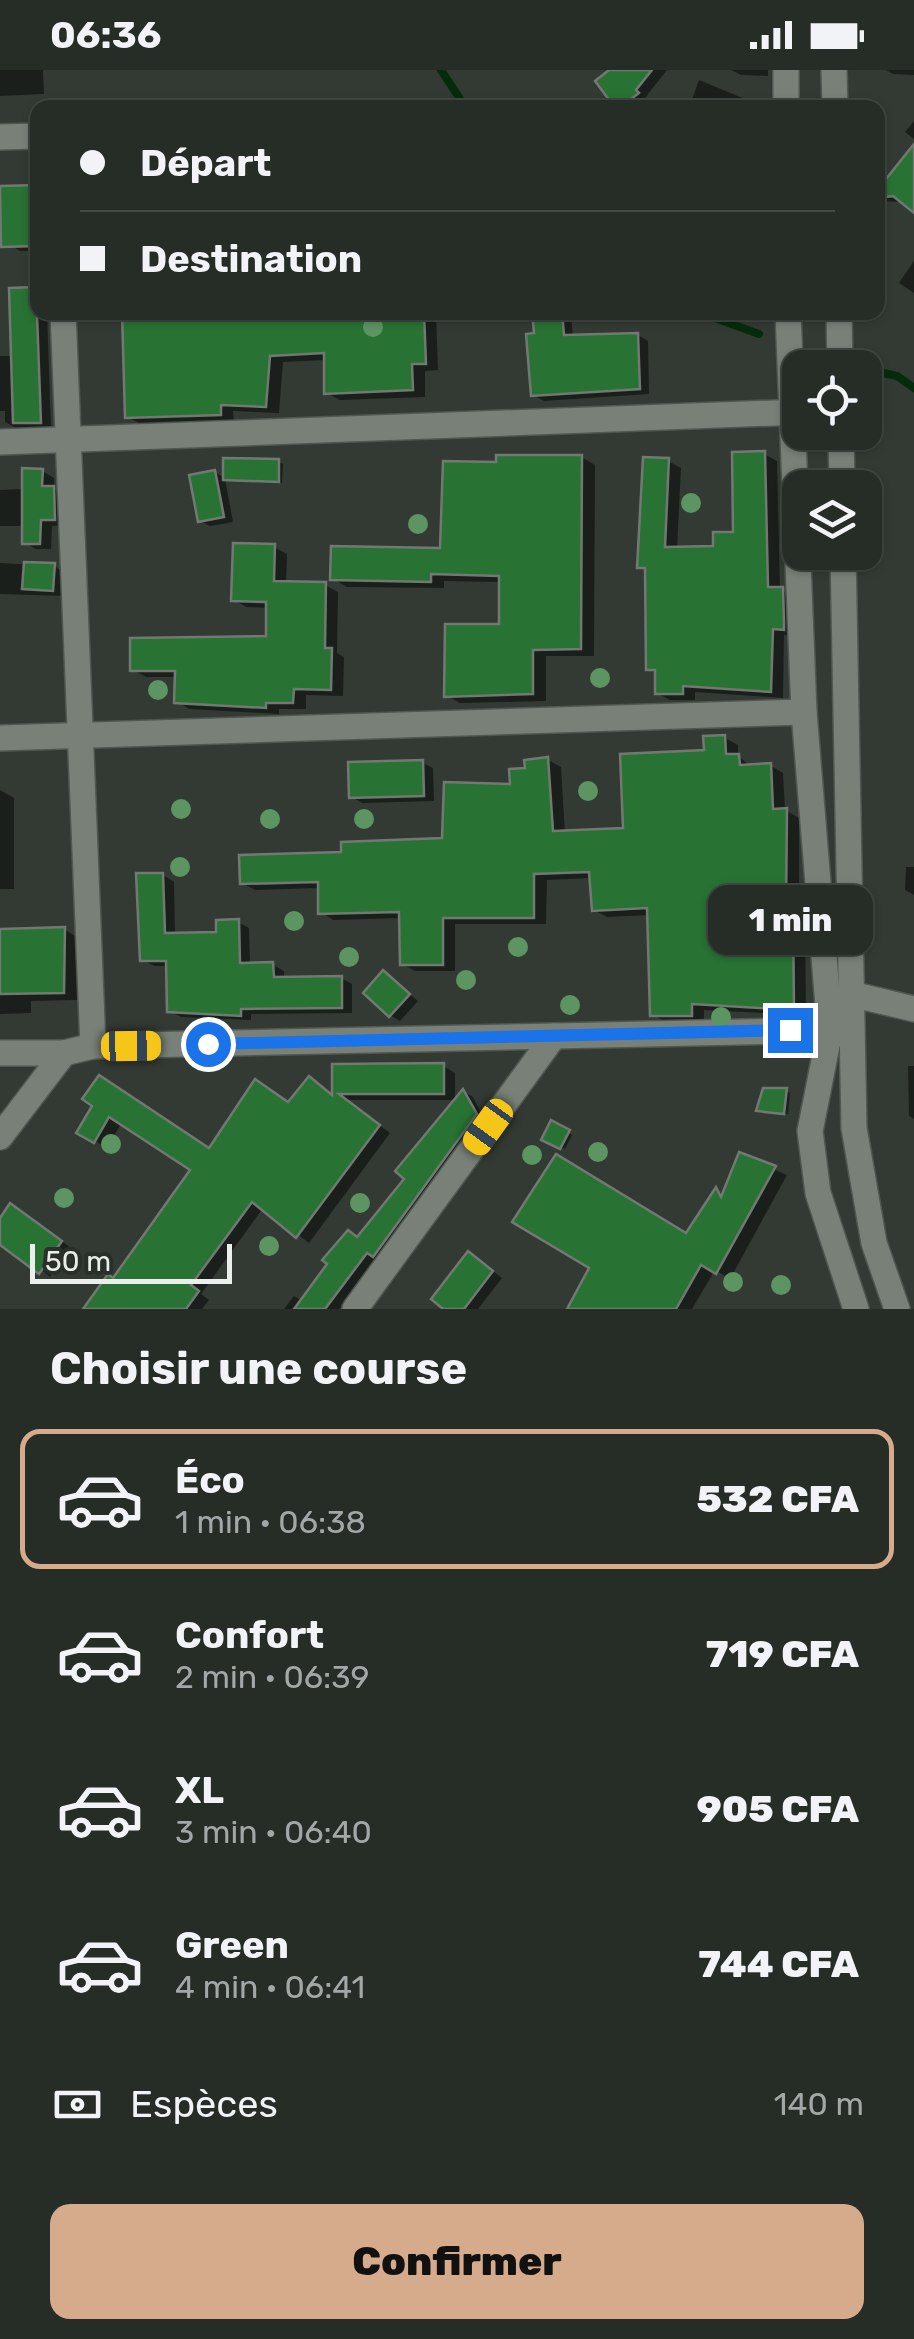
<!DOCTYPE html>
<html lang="fr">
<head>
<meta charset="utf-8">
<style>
	body { margin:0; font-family:Rubik,sans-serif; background:#323832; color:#f1f3f6; height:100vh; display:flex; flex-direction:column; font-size:38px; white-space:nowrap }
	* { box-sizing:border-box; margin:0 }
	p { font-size:32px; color:#a4a7a7 }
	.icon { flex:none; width:55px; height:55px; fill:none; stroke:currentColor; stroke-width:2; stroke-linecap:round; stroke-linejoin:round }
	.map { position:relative; height:1239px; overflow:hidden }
	.side { display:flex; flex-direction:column; background:#262c26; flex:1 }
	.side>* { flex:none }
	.top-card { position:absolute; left:30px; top:30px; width:855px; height:220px; border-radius:20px; box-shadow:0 2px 8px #0004,0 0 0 2px #424843; display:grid; align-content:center; height:220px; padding:0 50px; background:#262c26 }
	.fabs { position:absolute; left:782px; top:280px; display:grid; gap:20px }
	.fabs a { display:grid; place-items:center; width:100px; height:100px; border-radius:20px; background:#262c26; box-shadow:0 2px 8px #0004,0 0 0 2px #424843; font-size:50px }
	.scale { position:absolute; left:30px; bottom:25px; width:202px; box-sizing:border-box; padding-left:10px; border:5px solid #ebefeb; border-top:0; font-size:28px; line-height:35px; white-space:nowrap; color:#ebefeb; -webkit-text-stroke:8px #293029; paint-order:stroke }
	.end { position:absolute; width:45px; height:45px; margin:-22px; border:12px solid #1a73e8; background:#fff; box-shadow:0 0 0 5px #fff }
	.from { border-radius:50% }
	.bubble { position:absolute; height:70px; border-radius:20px; background:#262c26; box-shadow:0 2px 8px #0004,0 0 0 2px #424843; font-size:32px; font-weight:800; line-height:70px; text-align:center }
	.car { position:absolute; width:30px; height:60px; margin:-30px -15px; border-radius:12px; box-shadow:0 0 8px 2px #0007; background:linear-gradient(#f5c518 24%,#345 0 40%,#f5c518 0 76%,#345 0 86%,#f5c518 0) }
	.top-card b { display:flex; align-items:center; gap:35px; height:95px; font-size:38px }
	.top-card b+b { border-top:2px solid #424843 }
	.top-card i { width:25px; height:25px; background:#f1f3f6 }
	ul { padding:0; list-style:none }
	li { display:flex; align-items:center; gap:30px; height:140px; margin:0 20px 15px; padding:0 30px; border:5px solid transparent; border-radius:20px }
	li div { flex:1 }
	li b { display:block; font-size:38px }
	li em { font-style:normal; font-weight:800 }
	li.selected { border-color:#d6ab8b }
	li>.icon { width:90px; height:90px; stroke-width:1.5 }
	h2 { padding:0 50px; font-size:45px; line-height:120px }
	.pay { display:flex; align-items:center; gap:25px; height:110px; padding:0 50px; font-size:38px }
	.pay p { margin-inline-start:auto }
	.cta { display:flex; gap:20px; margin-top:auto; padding:20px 50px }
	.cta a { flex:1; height:115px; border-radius:20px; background:#d6ab8b; color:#111; font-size:40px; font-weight:800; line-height:115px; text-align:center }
	.status { display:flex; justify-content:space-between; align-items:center; height:70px; padding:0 50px; background:#262c26; direction:ltr }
	.status svg { height:28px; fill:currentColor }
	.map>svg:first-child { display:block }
	.shadow { fill:#0007 }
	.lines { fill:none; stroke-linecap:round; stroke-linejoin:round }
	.stream { stroke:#042c0b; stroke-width:8 }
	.building { fill:#287234; stroke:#717972; stroke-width:2.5 }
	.minor-casing { stroke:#505751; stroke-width:28 }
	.tertiary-casing { stroke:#505751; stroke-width:28 }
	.minor { stroke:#788078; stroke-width:25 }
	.tertiary { stroke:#788078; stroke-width:25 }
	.tree { fill:#5c9462 }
	.route { stroke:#1a73e8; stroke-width:12 }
</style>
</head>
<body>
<div class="status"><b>06:36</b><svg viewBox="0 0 49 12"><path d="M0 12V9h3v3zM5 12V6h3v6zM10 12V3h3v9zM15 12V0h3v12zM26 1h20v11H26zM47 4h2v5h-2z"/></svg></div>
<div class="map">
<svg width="914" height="1239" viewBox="0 0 914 1239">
	<rect width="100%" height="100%" fill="#333a33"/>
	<!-- shadow -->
	<g class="shadow">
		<polygon points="0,0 43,0 44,24 0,26"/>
		<polygon points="614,0 667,0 637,38 618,38"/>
		<polygon points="731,0 768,0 768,6 741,5"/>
		<polygon points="886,0 914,0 914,5 893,4"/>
		<polygon points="699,10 745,29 742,38 689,38"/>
		<polygon points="914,51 914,69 905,62"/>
		<polygon points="914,78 914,139 904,132 878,131 878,123"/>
		<polygon points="38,118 38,181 20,181 10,175"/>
		<polygon points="914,191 914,223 899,213"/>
		<polygon points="36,220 38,242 47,242 51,357 16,358 5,352 5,341 0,341 0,286 13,286"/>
		<polygon points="124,242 436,242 438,300 425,301 425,327 340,330 327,323 326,290 283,292 279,343 233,341 234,351 141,354 127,347"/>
		<polygon points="535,242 571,245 573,268 638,265 648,271 649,324 544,331 533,325"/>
		<polygon points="764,384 777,391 780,520 795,527 796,565 784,565 783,628 695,622 695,630 670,630 657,623 657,603 648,598 648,501 640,496 668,391 681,398 677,479 716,478 736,464"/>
		<polygon points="581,387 595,395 594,586 546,586 546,631 460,633 446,625 502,557 501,512 444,511 444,518 347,517 333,509 443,480 498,395"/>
		<polygon points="279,392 283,394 282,413 225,409 233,452 210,456 200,451 215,402 225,408"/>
		<polygon points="42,401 54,408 54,419 65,425 66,455 52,456 51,479 36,479 24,472 24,456 0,456 0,420 22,419"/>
		<polygon points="274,477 287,484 286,514 325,515 338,522 337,583 344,587 343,626 306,625 306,639 279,639 279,644 189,639 177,631 177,607 146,607 133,600 268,568 269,538 246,537 234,530"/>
		<polygon points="0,493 54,496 66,503 64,526 0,524"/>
		<polygon points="725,668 738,675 738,686 752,697 771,696 783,703 785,740 799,748 799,846 805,850 806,945 704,940 704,952 666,952 653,945 650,845 607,847 594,840 592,808 547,810 546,854 455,854 455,901 415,901 402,894 402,848 333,850 321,842 320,818 255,820 242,813 343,785 445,771 527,700 548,690 561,697 565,763 625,761"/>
		<polygon points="423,693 433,698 434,731 362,733 352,727"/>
		<polygon points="0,720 14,728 14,819 0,819"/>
		<polygon points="906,797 914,797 914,825 905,820"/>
		<polygon points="163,805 174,812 175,865 219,864 238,852 249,858 250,896 273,895 284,901 284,909 341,908 352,914 352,943 251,944 251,950 181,947 170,941 169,896 154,896 143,890"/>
		<polygon points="0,858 64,859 78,868 78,930 31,931 31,943 0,944"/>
		<polygon points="384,903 418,931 400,951 390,945"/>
		<polygon points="335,996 443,996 455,1003 455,1030 346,1030 390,1063 309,1173 263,1138 201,1224 209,1230 202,1239 86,1239 114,1211 193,1099 122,1052 107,1078 80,1062 95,1035 210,1080 290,1034 334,1027"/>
		<polygon points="908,996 914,996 914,1049 909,1046"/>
		<polygon points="786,1021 790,1023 788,1044 759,1040"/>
		<polygon points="464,1022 473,1027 485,1051 339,1239 284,1239 294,1226 303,1231 359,1169 408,1109"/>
		<polygon points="552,1054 572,1065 565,1079 544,1069"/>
		<polygon points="741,1085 787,1105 730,1209 715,1200 692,1239 570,1239 687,1166 716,1120 724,1125"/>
		<polygon points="21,1142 71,1178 50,1207 0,1162 0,1152"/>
		<polygon points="479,1190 502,1208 478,1239 448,1239"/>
	</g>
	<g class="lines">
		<!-- stream -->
		<g class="stream">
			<polyline points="441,0 466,38"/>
			<polyline points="698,242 759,264"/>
			<polyline points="865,299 897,306 914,318"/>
		</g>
	</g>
	<!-- building -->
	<g class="building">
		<polygon points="609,0 652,0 636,20 639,23 620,38 615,38 595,11"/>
		<polygon points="914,74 914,143 893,126 878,128 878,119"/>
		<polygon points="38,115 38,176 1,177 0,116"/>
		<polygon points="36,217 41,353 13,353 9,218"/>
		<polygon points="122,242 424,242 426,294 412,294 413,320 324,324 324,283 270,286 266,337 221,335 221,345 125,348"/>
		<polygon points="532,242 562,242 564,265 638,263 640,319 531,326 526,264 534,263"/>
		<polygon points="765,381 768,517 783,517 784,552 784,560 773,559 771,622 683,616 683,624 655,624 655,600 646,600 645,498 637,498 643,387 669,388 665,477 713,476 713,462 733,462 732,382"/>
		<polygon points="496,385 582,385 581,579 533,580 533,624 444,627 445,554 499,554 499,506 431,504 431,512 330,510 331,476 440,478 443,391 496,392"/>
		<polygon points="223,388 279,389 279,412 223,410"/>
		<polygon points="22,398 43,399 42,416 54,416 55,450 41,450 40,474 22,474"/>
		<polygon points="215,400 224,447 198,452 189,405"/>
		<polygon points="233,473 275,474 274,511 326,512 325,578 332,578 331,620 294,619 293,633 266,633 266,638 174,633 175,601 130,601 130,568 266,566 266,532 231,531"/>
		<polygon points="24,492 55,493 53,521 22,519"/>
		<polygon points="725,665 726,684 739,684 740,695 771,693 773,739 787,738 786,840 793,840 794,940 692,934 692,946 650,946 647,838 592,841 589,802 534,804 534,848 443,848 443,895 400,895 399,842 318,844 318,812 240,814 239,785 341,782 341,772 442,768 444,712 510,714 509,699 525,698 524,690 548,687 553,761 623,758 620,684 704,680 703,666"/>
		<polygon points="423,690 424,726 349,728 348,692"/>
		<polygon points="136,803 163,803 165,863 216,862 216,850 239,849 240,893 273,892 274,907 342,906 342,938 241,939 241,946 167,942 166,891 140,891"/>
		<polygon points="65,857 64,923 0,924 0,859"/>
		<polygon points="383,900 410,924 389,947 363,923"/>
		<polygon points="444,993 444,1024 339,1024 380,1055 296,1168 252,1132 191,1215 199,1221 186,1239 83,1239 108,1204 113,1208 190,1100 109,1047 94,1073 76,1063 92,1036 82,1029 99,1005 209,1078 255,1009 288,1032 309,1006 332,1025 332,994"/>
		<polygon points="763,1018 787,1018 784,1044 756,1041"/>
		<polygon points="463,1019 477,1044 373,1187 367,1183 325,1239 294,1239 327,1194 322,1190 348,1160 357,1167 404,1109 395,1101"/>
		<polygon points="551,1050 570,1060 560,1079 541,1070"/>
		<polygon points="739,1082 776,1096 716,1204 701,1195 676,1239 567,1239 589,1198 512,1152 556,1084 686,1163 716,1117 721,1127"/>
		<polygon points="10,1133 62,1171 39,1204 0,1175 0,1148"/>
		<polygon points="468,1181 493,1201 464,1239 443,1239 431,1229"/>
	</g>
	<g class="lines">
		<defs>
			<g id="minor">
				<polyline points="0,67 38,66"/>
				<polyline points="63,242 93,976"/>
				<polyline points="0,372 800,342"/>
				<polyline points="0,668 804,642"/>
				<polyline points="851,924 914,939"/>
				<polyline points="0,1067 64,983"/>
				<polyline points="355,1239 554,966"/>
			</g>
			<g id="tertiary">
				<polyline points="786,0 786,38"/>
				<polyline points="834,0 835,38"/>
				<polyline points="788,242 804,642 830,960 810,1061 818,1123 856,1239"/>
				<polyline points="839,242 840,298"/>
				<polyline points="841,362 842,418"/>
				<polyline points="843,482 854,1058 874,1173 897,1239"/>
				<polyline points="0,983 64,983 93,976 830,960 849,966"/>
			</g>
		</defs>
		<!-- minor casing -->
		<use href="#minor" class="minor-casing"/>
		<!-- tertiary casing -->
		<use href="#tertiary" class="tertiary-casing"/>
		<!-- minor -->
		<use href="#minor" class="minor"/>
		<!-- tertiary -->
		<use href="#tertiary" class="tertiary"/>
	</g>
	<!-- trees -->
	<g class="tree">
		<circle cx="373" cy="257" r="10"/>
		<circle cx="691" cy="433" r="10"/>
		<circle cx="418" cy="454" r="10"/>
		<circle cx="600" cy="608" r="10"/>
		<circle cx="158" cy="620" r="10"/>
		<circle cx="588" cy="721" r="10"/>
		<circle cx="181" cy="739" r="10"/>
		<circle cx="270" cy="749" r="10"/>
		<circle cx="364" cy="749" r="10"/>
		<circle cx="180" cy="797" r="10"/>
		<circle cx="294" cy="851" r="10"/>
		<circle cx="518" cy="877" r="10"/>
		<circle cx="349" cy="887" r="10"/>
		<circle cx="466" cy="910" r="10"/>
		<circle cx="570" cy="935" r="10"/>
		<circle cx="721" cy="947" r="10"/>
		<circle cx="111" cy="1074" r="10"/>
		<circle cx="598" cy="1082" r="10"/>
		<circle cx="532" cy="1085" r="10"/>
		<circle cx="64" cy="1128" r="10"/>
		<circle cx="360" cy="1133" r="10"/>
		<circle cx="269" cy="1176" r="10"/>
		<circle cx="733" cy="1212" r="10"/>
		<circle cx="781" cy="1215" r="10"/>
	</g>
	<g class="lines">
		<!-- route -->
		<polyline class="route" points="208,974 790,960"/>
	</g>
</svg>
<div class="fabs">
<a><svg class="icon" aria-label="locate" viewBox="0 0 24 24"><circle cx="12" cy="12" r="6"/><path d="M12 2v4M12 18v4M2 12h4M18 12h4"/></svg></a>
<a><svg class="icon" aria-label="layers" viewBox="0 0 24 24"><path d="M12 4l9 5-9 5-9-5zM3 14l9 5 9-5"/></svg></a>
</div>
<div class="scale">50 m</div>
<i class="end from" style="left:208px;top:974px"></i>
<i class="end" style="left:790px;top:960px"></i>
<div class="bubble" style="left:708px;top:815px;width:165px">1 min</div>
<i class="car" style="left:131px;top:976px;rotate:89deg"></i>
<i class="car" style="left:488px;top:1057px;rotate:216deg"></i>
<div class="top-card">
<b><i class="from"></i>Départ</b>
<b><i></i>Destination</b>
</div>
</div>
<section class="side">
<h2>Choisir une course</h2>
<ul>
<li class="selected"><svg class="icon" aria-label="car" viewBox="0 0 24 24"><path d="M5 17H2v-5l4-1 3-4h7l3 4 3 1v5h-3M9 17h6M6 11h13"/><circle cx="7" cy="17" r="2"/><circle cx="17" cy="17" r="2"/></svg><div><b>Éco</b><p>1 min · 06:38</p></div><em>532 CFA</em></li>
<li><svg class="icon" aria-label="car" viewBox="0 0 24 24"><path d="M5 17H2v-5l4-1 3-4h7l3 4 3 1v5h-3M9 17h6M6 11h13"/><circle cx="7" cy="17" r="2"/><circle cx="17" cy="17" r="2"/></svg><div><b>Confort</b><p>2 min · 06:39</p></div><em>719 CFA</em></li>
<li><svg class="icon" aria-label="car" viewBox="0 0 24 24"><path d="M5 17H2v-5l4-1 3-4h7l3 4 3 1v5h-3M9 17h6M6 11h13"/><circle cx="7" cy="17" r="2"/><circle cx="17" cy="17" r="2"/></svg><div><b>XL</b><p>3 min · 06:40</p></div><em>905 CFA</em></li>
<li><svg class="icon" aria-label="car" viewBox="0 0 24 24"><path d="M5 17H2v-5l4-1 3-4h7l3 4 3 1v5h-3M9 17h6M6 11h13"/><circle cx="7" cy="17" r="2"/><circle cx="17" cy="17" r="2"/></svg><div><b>Green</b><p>4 min · 06:41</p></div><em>744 CFA</em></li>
</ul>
<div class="pay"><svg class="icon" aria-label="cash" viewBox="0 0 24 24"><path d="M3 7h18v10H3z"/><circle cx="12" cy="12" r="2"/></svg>Espèces<p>140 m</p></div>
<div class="cta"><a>Confirmer</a></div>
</section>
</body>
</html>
